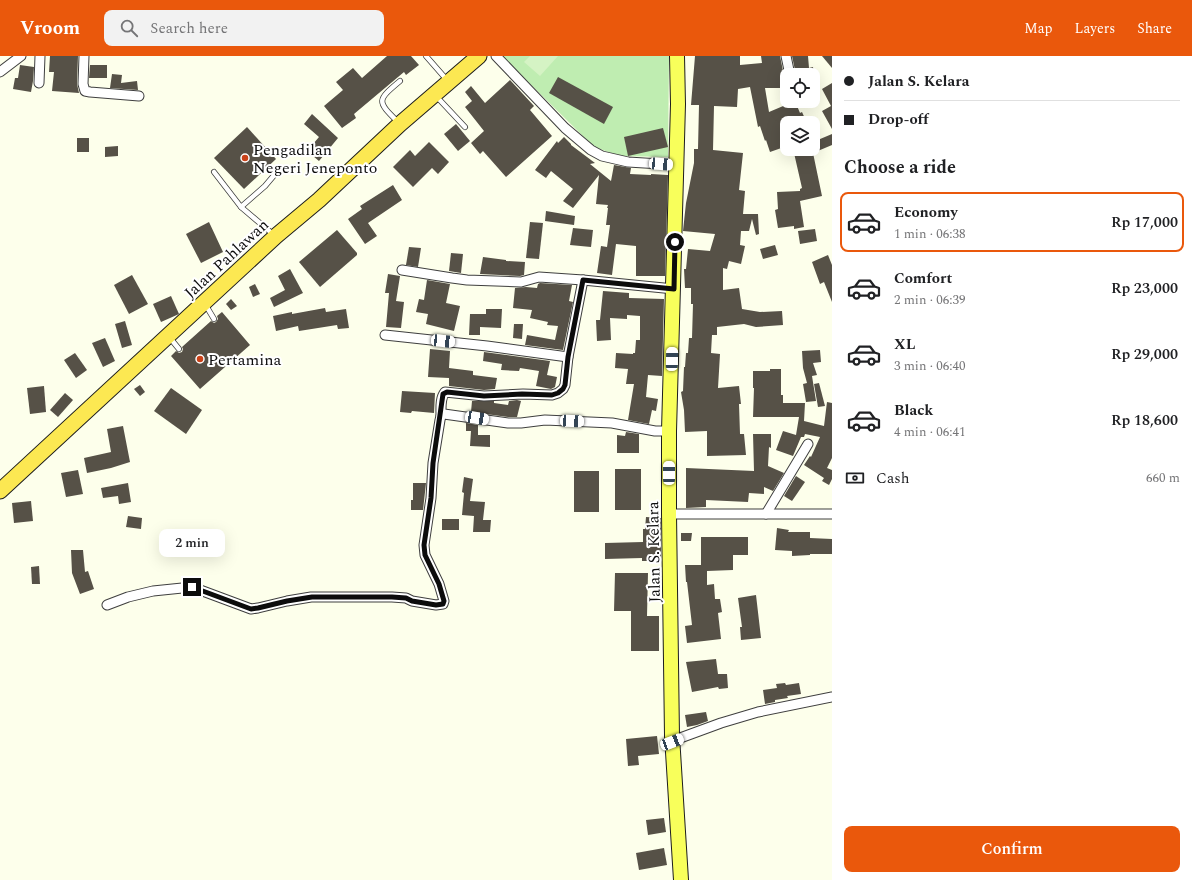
<!DOCTYPE html>
<html lang="en">
<head>
<meta charset="utf-8">
<style>
	body { margin:0; font-family:Spectral,serif; background:#f2f2f2; color:#202124; height:100vh; display:flex; flex-direction:column; font-size:15px; white-space:nowrap }
	* { box-sizing:border-box; margin:0 }
	p { font-size:13px; color:#757577 }
	.icon { flex:none; width:22px; height:22px; fill:none; stroke:currentColor; stroke-width:2; stroke-linecap:round; stroke-linejoin:round }
	.map { position:relative; flex:1; overflow:hidden }
	.side { display:flex; flex-direction:column; background:#fff; width:360px }
	.side>* { flex:none }
	.top-card { display:grid; align-content:center; height:88px; padding:0 12px; background:#fff }
	.buttons { position:absolute; left:780px; top:12px; display:grid; gap:8px }
	.buttons a { display:grid; place-items:center; width:40px; height:40px; border-radius:8px; background:#fff; box-shadow:0 4px 16px #0002; font-size:20px }
	.end { position:absolute; width:18px; height:18px; margin:-9px; border:5px solid #0c0c0c; background:#fff; box-shadow:0 0 0 2px #fff }
	.from { border-radius:50% }
	.bubble { position:absolute; height:28px; border-radius:8px; background:#fff; box-shadow:0 4px 16px #0002; font-size:13px; font-weight:600; line-height:28px; text-align:center }
	.car { position:absolute; width:12px; height:24px; margin:-12px -6px; border-radius:5px; box-shadow:0 0 3px 1px #0007; background:linear-gradient(#fff 24%,#345 0 40%,#fff 0 76%,#345 0 86%,#fff 0) }
	.top-card b { display:flex; align-items:center; gap:14px; height:38px; font-size:15px }
	.top-card b+b { border-top:1px solid #e0e0e0 }
	.top-card i { width:10px; height:10px; background:#202124 }
	ul { padding:0; list-style:none }
	li { display:flex; align-items:center; gap:12px; height:60px; margin:0 8px 6px; padding:0 4px; border:2px solid transparent; border-radius:8px }
	li div { flex:1 }
	li b { display:block; font-size:15px }
	li em { font-style:normal; font-weight:600 }
	li.active { border-color:#ea580c }
	li>.icon { width:36px; height:36px; stroke-width:1.5 }
	h2 { padding:0 12px; font-size:18px; line-height:48px }
	.pay { display:flex; align-items:center; gap:10px; height:44px; padding:0 12px; font-size:15px }
	.pay p { margin-inline-start:auto }
	.action { display:flex; gap:8px; margin-top:auto; padding:8px 12px }
	.action a { flex:1; height:46px; border-radius:8px; background:#ea580c; color:#fff; font-size:16px; font-weight:600; line-height:46px; text-align:center }
	header { display:flex; align-items:center; gap:24px; box-sizing:border-box; height:56px; padding:0 20px; background:#ea580c; color:#fff }
	header strong { font-size:19px }
	nav { display:flex; gap:22px; margin-inline-start:auto; font-size:14px }
	.search { width:280px; height:36px; background:#f2f2f2; display:flex; align-items:center; gap:10px; box-sizing:border-box; padding:0 14px; border-radius:8px; color:#757577; font-size:15px }
	main { display:flex; flex:1; min-height:0 }
	.map>svg:first-child { display:block }
	.green { fill:#bfedb1 }
	.pitch { fill:#d5f3c4 }
	.building { fill:#565147 }
	.lines { fill:none; stroke-linecap:round; stroke-linejoin:round }
	.service-casing { stroke:#3f3f3f; stroke-width:6 }
	.minor-casing { stroke:#3f3f3f; stroke-width:11 }
	.primary-casing { stroke:#1d1d1d; stroke-width:16 }
	.trunk-casing { stroke:#1d1d1d; stroke-width:17 }
	.service { stroke:#fff; stroke-width:4.5 }
	.minor { stroke:#fff; stroke-width:9 }
	.primary { stroke:#f8ff5b; stroke-width:14 }
	.trunk { stroke:#fce852; stroke-width:15 }
	.route { stroke:#0c0c0c; stroke-width:5 }
	.poi-dot { fill:#c94118; stroke:#fff; stroke-width:1.5 }
	.labels { text-anchor:middle; stroke-width:4; stroke-linejoin:round; paint-order:stroke }
	.poi-label { font-size:16px; fill:#0c0c0c; stroke:#fff; text-anchor:start }
	.street-label { font-size:16px; fill:#0c0c0c; stroke:#fff }
</style>
</head>
<body>
<header>
<strong>Vroom</strong>
<div class="search"><svg class="icon" aria-label="search" viewBox="0 0 24 24"><circle cx="10" cy="10" r="6"/><path d="M15 15l6 6"/></svg>Search here</div>
<nav><a>Map</a><a>Layers</a><a>Share</a></nav>
</header>
<main>
<div class="map">
<svg width="832" height="824" viewBox="0 0 832 824">
	<rect width="100%" height="100%" fill="#fdffeb"/>
	<!-- green -->
	<polygon class="green" points="502,0 669,0 668,101 620,100 594,91"/>
	<!-- pitch -->
	<polygon class="pitch" points="530,0 558,0 540,20 524,6"/>
	<!-- building -->
	<g class="building">
		<polygon points="50,0 78,0 77,28 79,37 52,35 54,16 49,16"/>
		<polygon points="387,0 411,0 419,9 406,19 404,16 354,58 356,62 342,72 324,50 343,34 336,26 353,12 362,22"/>
		<polygon points="695,0 740,0 740,9 762,7 761,0 780,0 784,20 787,24 787,32 765,32 769,56 795,45 800,57 802,56 807,67 787,67 787,90 770,96 766,84 765,85 760,70 758,71 750,31 738,33 737,51 714,50 713,94 743,97 739,134 745,135 743,158 758,158 759,178 756,179 752,163 749,175 741,175 740,189 745,190 741,208 729,205 727,213 723,212 723,234 739,232 742,253 760,256 782,255 783,269 756,271 744,268 717,271 717,279 712,279 711,297 720,298 718,332 739,330 741,348 739,348 740,378 744,378 746,399 707,400 707,375 685,376 684,354 681,336 683,335 684,311 685,311 686,297 688,297 689,282 692,282 693,248 691,248 691,232 685,232 684,213 686,213 688,193 710,195 715,178 683,175 686,147 694,107 694,93 698,93 699,49 691,49"/>
		<polygon points="792,0 808,0 809,12 813,11 814,19 796,19"/>
		<polygon points="822,0 832,0 832,12"/>
		<polygon points="20,9 34,11 33,25 31,36 13,33 15,22 18,22"/>
		<polygon points="90,9 107,9 107,22 89,22"/>
		<polygon points="112,18 122,19 121,27 137,25 138,34 110,32"/>
		<polygon points="558,21 613,51 604,68 549,37"/>
		<polygon points="510,24 534,50 530,54 552,80 506,121 483,95 480,98 471,87 484,75 465,51 472,45 465,36 471,30 485,47"/>
		<polygon points="832,27 832,73 822,55 831,50 822,33"/>
		<polygon points="312,58 338,82 319,105 307,95 319,81 304,68"/>
		<polygon points="456,68 470,85 458,95 444,78"/>
		<polygon points="247,71 276,103 244,133 214,102"/>
		<polygon points="663,72 668,91 628,100 624,81"/>
		<polygon points="832,78 832,89 813,97 822,140 800,145 804,171 794,173 794,170 778,172 775,154 778,153 777,136 800,135 800,133 802,132 794,97 813,94 813,96 813,86"/>
		<polygon points="564,81 571,88 571,89 595,107 590,108 611,125 614,109 631,112 630,118 651,119 651,118 668,119 665,220 636,220 636,190 616,188 612,219 597,217 601,190 607,191 610,169 606,169 608,152 607,152 608,149 596,148 599,119 573,152 563,145 573,133 551,115 546,122 535,114 557,85 558,87"/>
		<rect x="77" y="82" width="12" height="14"/>
		<polygon points="429,86 449,106 438,118 432,112 413,131 393,111 410,94 415,100"/>
		<polygon points="118,90 118,100 105,101 105,91"/>
		<polygon points="393,129 402,144 368,167 377,180 365,188 348,163 362,153 360,150"/>
		<polygon points="546,155 575,160 574,169 545,165"/>
		<polygon points="209,166 223,196 201,207 186,178"/>
		<polygon points="530,166 543,167 539,203 526,202"/>
		<polygon points="573,172 593,174 591,191 570,189"/>
		<polygon points="815,173 817,185 800,188 798,175"/>
		<polygon points="337,174 357,197 357,199 320,231 299,206"/>
		<polygon points="775,189 778,199 763,203 760,193"/>
		<polygon points="409,191 421,192 418,211 406,209"/>
		<polygon points="451,197 463,198 461,217 449,215"/>
		<polygon points="828,199 832,209 832,246 824,226 820,228 812,206"/>
		<polygon points="483,201 506,204 506,205 525,206 524,219 520,220 480,218"/>
		<polygon points="290,213 303,237 274,251 270,242 285,234 278,220"/>
		<polygon points="388,218 400,220 396,245 404,246 401,272 386,271 389,237 385,237"/>
		<polygon points="132,219 148,248 129,258 114,229"/>
		<polygon points="427,224 450,228 446,247 460,250 454,275 426,268 428,258 416,256 419,243 424,244"/>
		<polygon points="540,227 572,229 569,245 573,246 563,294 525,289 527,279 555,284 558,270 547,269 548,266 530,262 532,254 513,252 515,232 526,231 537,232 538,228"/>
		<polygon points="255,228 260,238 253,241 249,231"/>
		<polygon points="603,235 629,237 629,242 664,243 662,320 648,319 646,341 658,343 656,355 652,354 649,368 628,364 634,328 626,328 628,313 615,312 616,297 633,298 633,297 635,297 636,284 640,284 640,260 627,259 627,263 610,262 611,284 597,285 596,264 600,264"/>
		<polygon points="171,240 179,258 161,266 153,248"/>
		<polygon points="231,243 237,250 231,254 226,248"/>
		<polygon points="325,252 326,256 346,253 349,272 338,273 337,269 299,275 298,270 276,275 273,260 292,256 292,258"/>
		<polygon points="486,253 502,253 501,272 480,271 480,279 469,279 470,258 486,258"/>
		<polygon points="222,256 250,289 200,333 171,300 176,295 179,297 182,296 183,293 182,291 211,265 214,267 216,266 218,263 217,260"/>
		<polygon points="125,265 132,289 122,292 115,268"/>
		<polygon points="514,268 523,268 522,283 513,282"/>
		<polygon points="105,282 115,305 103,311 92,287"/>
		<polygon points="430,293 450,295 449,312 473,315 473,319 497,322 495,333 484,334 449,330 449,322 428,321"/>
		<polygon points="820,294 821,306 813,307 817,319 812,320 816,345 806,346 803,328 807,327 803,312 802,295"/>
		<polygon points="484,296 550,305 547,319 557,321 555,331 551,333 536,330 539,315 520,312 519,315 501,314 502,308 483,305"/>
		<polygon points="75,297 87,314 76,322 64,304"/>
		<polygon points="770,313 781,313 781,339 783,339 783,347 805,347 804,365 824,370 827,346 832,347 832,402 827,412 832,414 832,423 829,429 822,425 824,422 804,409 810,400 811,401 820,381 805,378 804,381 800,381 801,381 793,400 776,394 783,375 796,379 799,361 753,361 754,332 753,332 753,315 770,315"/>
		<polygon points="819,327 825,350 818,351 814,328"/>
		<polygon points="140,329 145,336 140,340 134,333"/>
		<polygon points="44,330 46,356 30,358 27,332"/>
		<polygon points="171,332 202,354 186,378 154,355"/>
		<polygon points="402,335 435,337 434,357 412,355 411,357 400,356"/>
		<polygon points="65,337 73,344 58,361 50,354"/>
		<polygon points="517,344 521,345 517,361 508,361 471,356 472,345 494,345 494,347 508,349 509,345"/>
		<polygon points="466,367 478,369 478,379 490,379 490,391 470,390 471,375 466,375"/>
		<polygon points="123,370 130,406 111,412 87,417 84,402 111,396 107,373"/>
		<polygon points="626,376 639,378 639,397 617,397 617,379 625,380"/>
		<polygon points="753,378 771,378 771,392 769,391 768,410 784,417 773,435 764,431 764,438 749,437 748,446 706,444 706,451 686,452 686,412 754,415"/>
		<rect x="615" y="413" width="26" height="41"/>
		<polygon points="78,414 83,438 66,441 61,417"/>
		<rect x="574" y="415" width="25" height="41"/>
		<polygon points="796,420 805,426 792,445 784,440"/>
		<polygon points="464,421 473,423 470,445 485,446 483,464 491,464 490,476 473,476 474,460 462,459 464,437 462,436"/>
		<polygon points="128,427 131,446 119,448 118,440 103,442 101,432"/>
		<polygon points="413,427 426,427 423,454 411,454 411,444 413,444"/>
		<polygon points="31,445 33,465 14,467 12,447"/>
		<polygon points="128,460 142,462 141,473 126,471"/>
		<polygon points="646,461 661,462 661,505 642,505 642,502 605,503 605,487 643,486 643,473 645,473"/>
		<rect x="442" y="463" width="17" height="11"/>
		<polygon points="777,472 789,474 788,476 810,476 810,482 832,483 832,498 810,498 810,499 792,500 792,495 775,494"/>
		<polygon points="681,477 692,477 691,485 681,485"/>
		<polygon points="701,481 748,481 748,499 733,499 733,514 707,515 707,529 714,528 715,543 720,543 722,556 718,557 721,583 687,587 685,570 692,569 687,526 686,526 685,509 701,509"/>
		<polygon points="71,494 83,494 85,516 88,515 94,533 80,538 72,517"/>
		<polygon points="39,510 40,528 32,528 31,511"/>
		<polygon points="615,517 648,517 647,560 659,560 659,595 631,595 631,555 614,555"/>
		<polygon points="756,539 761,582 741,584 740,571 742,571 738,542"/>
		<polygon points="716,603 718,618 727,618 728,632 719,633 718,631 692,636 686,606"/>
		<polygon points="785,627 786,629 799,627 801,638 787,640 788,642 775,644 775,646 765,648 763,634 777,632 776,628"/>
		<polygon points="706,656 708,665 697,669 687,671 685,659"/>
		<polygon points="657,680 659,698 638,700 639,709 628,710 626,683"/>
		<polygon points="664,762 666,776 648,779 646,764"/>
		<polygon points="664,792 667,809 639,814 636,797"/>
	</g>
	<g class="lines">
		<defs>
			<g id="service">
				<polyline points="426,0 447,24"/>
				<polyline points="436,40 465,71"/>
				<path d="M399,67C377,45 376,45 400,25"/>
				<polyline points="214,116 241,151"/>
				<polyline points="274,179 241,151 265,130 276,117"/>
				<polyline points="205,248 214,263"/>
				<polyline points="170,282 179,293"/>
			</g>
			<g id="minor">
				<polyline points="84,0 83,28 85,35 90,36 139,40"/>
				<polyline points="496,0 565,72 591,94 602,100 628,106 677,109"/>
				<polyline points="786,0 790,19"/>
				<polyline points="0,16 21,0"/>
				<polyline points="39,27 40,0"/>
				<polyline points="402,214 452,222 467,224 521,226 539,221 583,224 674,233"/>
				<polyline points="385,279 487,290 568,301"/>
				<path d="M441,360C441,352 440,342 445,336L484,340L523,338L552,339L558,337L563,333L565,329L568,301L583,224"/>
				<polyline points="669,458 832,458"/>
				<polyline points="766,458 808,388"/>
				<polyline points="107,549 128,541 153,535 192,531 251,553 258,552 287,545 311,541 392,541 406,542 412,545 436,549 443,548 444,545 439,528 425,499 424,489 431,442 433,407 440,364 441,360 444,358 508,367 521,367 545,364 612,367 655,375 669,375"/>
				<polyline points="672,685 721,667 758,656 832,641"/>
			</g>
			<polyline id="primary" points="677,0 678,48 669,375 669,458 672,680 681,824"/>
			<polyline id="trunk" points="0,435 276,180 319,144 400,68 479,0"/>
		</defs>
		<!-- service casing -->
		<use href="#service" class="service-casing"/>
		<!-- minor casing -->
		<use href="#minor" class="minor-casing"/>
		<!-- primary casing -->
		<use href="#primary" class="primary-casing"/>
		<!-- trunk casing -->
		<use href="#trunk" class="trunk-casing"/>
		<!-- service -->
		<use href="#service" class="service"/>
		<!-- minor -->
		<use href="#minor" class="minor"/>
		<!-- primary -->
		<use href="#primary" class="primary"/>
		<!-- trunk -->
		<use href="#trunk" class="trunk"/>
	</g>
	<g class="lines">
		<!-- route -->
		<polyline class="route" points="192,531 251,553 258,552 287,545 312,541 392,541 406,542 412,545 436,549 443,548 444,545 439,528 425,499 424,489 431,442 433,407 443,338 447,336 484,340 522,338 552,339 558,337 563,333 565,329 568,301 583,224 674,233 675,186"/>
	</g>
	<!-- markers -->
	<g class="poi-dot">
		<circle cx="245" cy="102" r="4"/>
		<circle cx="200" cy="303" r="4"/>
	</g>
	<g class="labels">
		<!-- poi labels -->
		<g class="poi-label">
			<text x="253" y="99">Pengadilan<tspan x="253" dy="18">Negeri Jeneponto</tspan></text>
			<text x="208" y="309">Pertamina</text>
		</g>
		<!-- street labels -->
		<g class="street-label">
			<text transform="translate(226 202) rotate(-43)" y="6">Jalan Pahlawan</text>
			<text transform="translate(653 496) rotate(-91)" y="6">Jalan S. Kelara</text>
		</g>
	</g>
</svg>
<div class="buttons">
<a><svg class="icon" aria-label="locate" viewBox="0 0 24 24"><circle cx="12" cy="12" r="6"/><path d="M12 2v4M12 18v4M2 12h4M18 12h4"/></svg></a>
<a><svg class="icon" aria-label="layers" viewBox="0 0 24 24"><path d="M12 4l9 5-9 5-9-5zM3 14l9 5 9-5"/></svg></a>
</div>
<i class="end from" style="left:675px;top:186px"></i>
<i class="end" style="left:192px;top:531px"></i>
<div class="bubble" style="left:159px;top:473px;width:66px">2 min</div>
<i class="car" style="left:661px;top:108px;rotate:94deg"></i>
<i class="car" style="left:443px;top:285px;rotate:96deg"></i>
<i class="car" style="left:672px;top:303px;rotate:1deg"></i>
<i class="car" style="left:477px;top:362px;rotate:99deg"></i>
<i class="car" style="left:572px;top:365px;rotate:93deg"></i>
<i class="car" style="left:669px;top:417px;rotate:0deg"></i>
<i class="car" style="left:672px;top:686px;rotate:69deg"></i>
</div>
<section class="side">
<div class="top-card">
<b><i class="from"></i>Jalan S. Kelara</b>
<b><i></i>Drop-off</b>
</div>
<h2>Choose a ride</h2>
<ul>
<li class="active"><svg class="icon" aria-label="car" viewBox="0 0 24 24"><path d="M5 17H2v-5l4-1 3-4h7l3 4 3 1v5h-3M9 17h6M6 11h13"/><circle cx="7" cy="17" r="2"/><circle cx="17" cy="17" r="2"/></svg><div><b>Economy</b><p>1 min · 06:38</p></div><em>Rp 17,000</em></li>
<li><svg class="icon" aria-label="car" viewBox="0 0 24 24"><path d="M5 17H2v-5l4-1 3-4h7l3 4 3 1v5h-3M9 17h6M6 11h13"/><circle cx="7" cy="17" r="2"/><circle cx="17" cy="17" r="2"/></svg><div><b>Comfort</b><p>2 min · 06:39</p></div><em>Rp 23,000</em></li>
<li><svg class="icon" aria-label="car" viewBox="0 0 24 24"><path d="M5 17H2v-5l4-1 3-4h7l3 4 3 1v5h-3M9 17h6M6 11h13"/><circle cx="7" cy="17" r="2"/><circle cx="17" cy="17" r="2"/></svg><div><b>XL</b><p>3 min · 06:40</p></div><em>Rp 29,000</em></li>
<li><svg class="icon" aria-label="car" viewBox="0 0 24 24"><path d="M5 17H2v-5l4-1 3-4h7l3 4 3 1v5h-3M9 17h6M6 11h13"/><circle cx="7" cy="17" r="2"/><circle cx="17" cy="17" r="2"/></svg><div><b>Black</b><p>4 min · 06:41</p></div><em>Rp 18,600</em></li>
</ul>
<div class="pay"><svg class="icon" aria-label="cash" viewBox="0 0 24 24"><path d="M3 7h18v10H3z"/><circle cx="12" cy="12" r="2"/></svg>Cash<p>660 m</p></div>
<div class="action"><a>Confirm</a></div>
</section>
</main>
</body>
</html>
